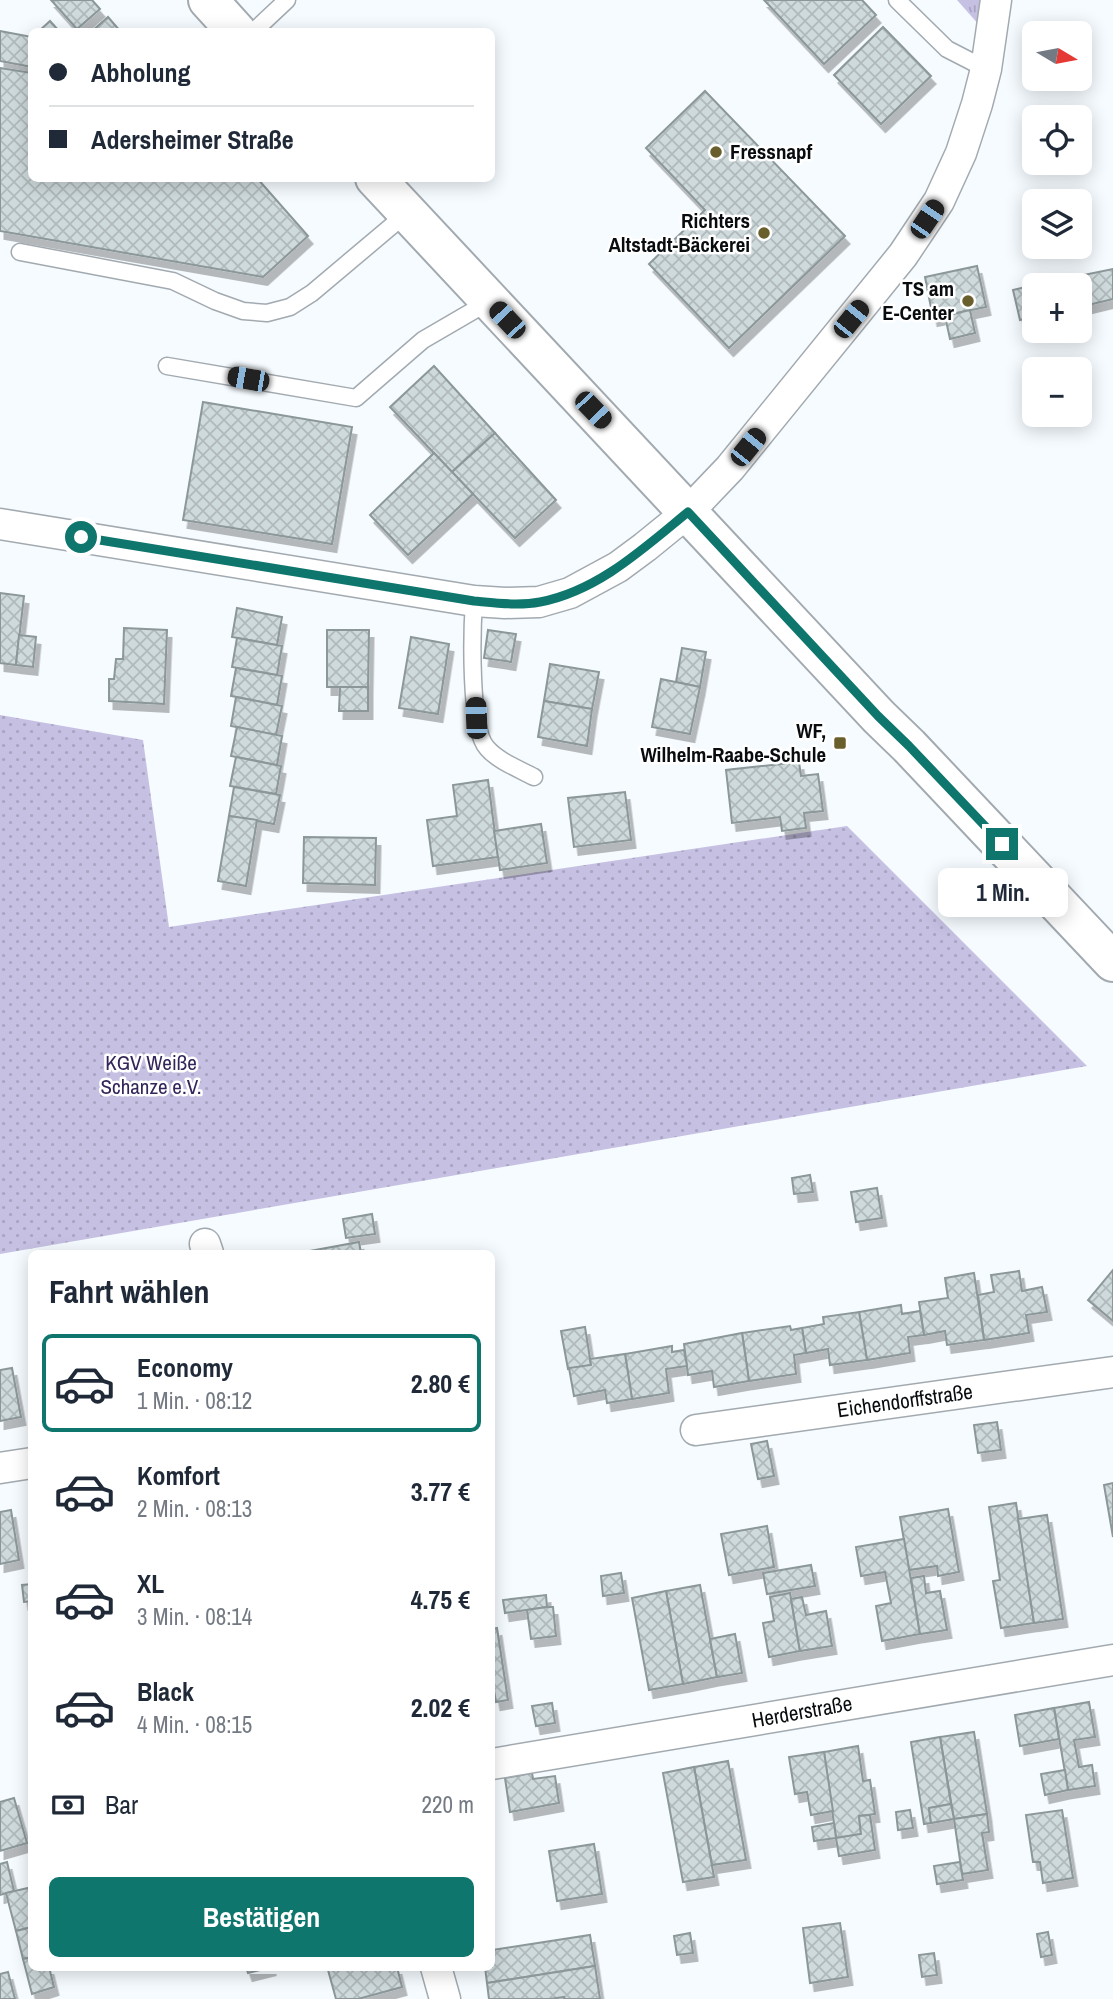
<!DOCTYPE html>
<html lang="de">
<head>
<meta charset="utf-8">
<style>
	body { margin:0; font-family:"Archivo Narrow",sans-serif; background:#f6f6f7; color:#1f2937; height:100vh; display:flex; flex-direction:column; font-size:26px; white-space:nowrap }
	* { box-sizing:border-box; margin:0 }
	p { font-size:23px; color:#747a83 }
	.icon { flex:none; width:38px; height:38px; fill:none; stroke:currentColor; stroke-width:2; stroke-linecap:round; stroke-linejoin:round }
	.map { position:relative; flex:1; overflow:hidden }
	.side { position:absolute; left:28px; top:1250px; width:467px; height:721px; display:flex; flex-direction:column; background:#fff; border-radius:10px; box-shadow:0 4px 18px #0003 }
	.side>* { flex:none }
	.top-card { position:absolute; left:28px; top:28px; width:467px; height:154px; border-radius:10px; box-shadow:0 4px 18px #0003; display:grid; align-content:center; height:154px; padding:0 21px; background:#fff }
	.needle { width:46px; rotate:100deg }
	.tools { position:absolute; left:1022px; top:21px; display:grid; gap:14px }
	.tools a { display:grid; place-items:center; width:70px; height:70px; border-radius:10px; background:#fff; box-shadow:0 4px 18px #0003; font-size:35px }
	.end { position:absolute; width:32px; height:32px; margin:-16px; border:9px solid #0f766e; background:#fff; box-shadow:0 0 0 4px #fff }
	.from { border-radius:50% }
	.bubble { position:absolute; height:49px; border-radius:10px; background:#fff; box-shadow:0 4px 18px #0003; font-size:23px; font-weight:700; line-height:49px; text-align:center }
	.car { position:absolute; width:21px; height:42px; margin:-21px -10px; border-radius:9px; box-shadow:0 0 5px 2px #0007; background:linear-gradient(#222 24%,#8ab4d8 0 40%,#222 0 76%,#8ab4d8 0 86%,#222 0) }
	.top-card b { display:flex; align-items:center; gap:24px; height:66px; font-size:26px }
	.top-card b+b { border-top:2px solid #e0e1e3 }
	.top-card i { width:18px; height:18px; background:#1f2937 }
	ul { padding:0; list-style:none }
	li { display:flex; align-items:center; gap:21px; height:98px; margin:0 14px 10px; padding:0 7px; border:4px solid transparent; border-radius:10px }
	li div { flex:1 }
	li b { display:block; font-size:26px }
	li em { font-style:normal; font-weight:700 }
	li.on { border-color:#0f766e }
	li>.icon { width:63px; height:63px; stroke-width:1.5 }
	h2 { padding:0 21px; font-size:32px; line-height:84px }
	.pay { display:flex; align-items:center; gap:18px; height:77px; padding:0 21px; font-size:26px }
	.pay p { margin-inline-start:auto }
	.primary-button { display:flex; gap:14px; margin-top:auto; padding:14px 21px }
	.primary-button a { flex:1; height:80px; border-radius:10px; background:#0f766e; color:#fff; font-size:28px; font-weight:700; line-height:80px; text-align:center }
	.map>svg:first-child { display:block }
	.grass { fill:url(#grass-tufts) }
	.garden { fill:url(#garden-dots) }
	.building { fill:url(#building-cross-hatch); stroke:#8c9799; stroke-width:2; filter:url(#shadow) }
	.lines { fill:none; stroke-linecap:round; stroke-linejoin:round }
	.lane-casing { stroke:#a2aab0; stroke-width:19 }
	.street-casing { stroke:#a2aab0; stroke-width:33 }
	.secondary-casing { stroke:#a2aab0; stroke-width:42 }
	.lane { stroke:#fff; stroke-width:16 }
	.street { stroke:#fff; stroke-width:30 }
	.secondary { stroke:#fff; stroke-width:38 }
	.route { stroke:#0f766e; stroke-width:9 }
	.poi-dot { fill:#695f2c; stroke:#fff; stroke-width:2.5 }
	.labels { text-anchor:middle; stroke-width:5; stroke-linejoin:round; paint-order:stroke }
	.poi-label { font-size:21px; font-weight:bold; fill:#090c0e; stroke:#fff; text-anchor:end }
	.park-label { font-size:21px; fill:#33255a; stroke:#fff }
	.street-label { font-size:21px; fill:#090c0e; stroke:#fff }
</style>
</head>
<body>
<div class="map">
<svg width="1113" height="1999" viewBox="0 0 1113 1999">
	<defs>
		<pattern id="grass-tufts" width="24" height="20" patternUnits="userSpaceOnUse" patternTransform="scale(1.75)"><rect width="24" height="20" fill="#c6c0e3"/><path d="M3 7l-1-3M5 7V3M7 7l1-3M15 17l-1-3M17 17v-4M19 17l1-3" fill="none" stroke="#a9a4c2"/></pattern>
		<pattern id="garden-dots" width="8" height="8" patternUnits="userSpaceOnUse" patternTransform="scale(1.75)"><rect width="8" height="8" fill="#c6c0e3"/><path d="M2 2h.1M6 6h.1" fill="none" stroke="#a9a4c2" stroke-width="1.8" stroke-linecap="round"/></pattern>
		<pattern id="building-cross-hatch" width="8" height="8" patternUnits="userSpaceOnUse" patternTransform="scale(1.75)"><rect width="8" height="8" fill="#cfdadc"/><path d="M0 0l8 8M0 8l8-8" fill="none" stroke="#b0babc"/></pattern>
		<filter id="shadow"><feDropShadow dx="4.5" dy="8" stdDeviation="0" flood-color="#0004"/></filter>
	</defs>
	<rect width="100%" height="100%" fill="#f5fbff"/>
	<!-- grass -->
	<polygon class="grass" points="957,0 981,0 980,26"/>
	<!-- garden -->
	<polygon class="garden" points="0,715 143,740 169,927 847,826 1087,1066 0,1254"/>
	<!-- building -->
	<g class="building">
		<polygon points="51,0 92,0 100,9 77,29"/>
		<polygon points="764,0 862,0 876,15 824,64"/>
		<polygon points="108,17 121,32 91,32"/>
		<polygon points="50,21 60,32 38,32"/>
		<polygon points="883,27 931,76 881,124 834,75"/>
		<polygon points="0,31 32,37 32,67 0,61"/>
		<polygon points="0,68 32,73 32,178 257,178 308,236 263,277 0,231"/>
		<polygon points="705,91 845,236 729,348 649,264 705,210 646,148"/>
		<polygon points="977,266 986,307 933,318 925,277"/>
		<polygon points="1113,269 1113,299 1080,307 1080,285 1035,285"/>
		<polygon points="1034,285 1034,317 1020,320 1013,290"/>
		<polygon points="970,310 975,333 950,339 945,316"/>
		<polygon points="434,366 495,433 452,472 390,407"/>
		<polygon points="203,402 352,427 332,544 183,520"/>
		<polygon points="495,433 556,500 515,538 452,472"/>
		<polygon points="434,453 473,494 408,555 370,515"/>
		<polygon points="0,593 24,596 16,665 0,663"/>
		<polygon points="237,608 282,617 277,645 232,637"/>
		<polygon points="124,628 167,630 164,704 109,701 109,679 114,679 116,659 123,659"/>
		<polygon points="327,630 369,630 368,687 327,687"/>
		<polygon points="488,630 516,634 511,662 484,658"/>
		<polygon points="19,635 36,637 33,667 16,665"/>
		<polygon points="411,637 449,644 438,714 399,708"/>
		<polygon points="237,638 282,646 277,675 232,667"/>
		<polygon points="682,648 706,652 700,687 676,682"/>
		<polygon points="550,664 599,672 592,709 544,701"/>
		<polygon points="236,668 282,676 277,705 231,696"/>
		<polygon points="661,679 700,687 690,734 652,727"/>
		<polygon points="340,687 368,687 368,711 339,711"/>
		<polygon points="236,697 282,706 276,735 231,726"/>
		<polygon points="544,701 592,709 587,746 538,737"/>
		<polygon points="237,727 282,736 277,765 231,756"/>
		<polygon points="236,757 281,766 276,794 230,786"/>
		<polygon points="799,762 801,776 818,774 823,811 804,813 806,828 782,831 780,817 732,823 726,770"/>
		<polygon points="488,780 498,857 433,866 427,820 457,816 453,785"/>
		<polygon points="234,787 280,795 274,824 229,816"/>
		<polygon points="625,792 631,840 574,847 568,798"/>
		<polygon points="229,816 257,820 246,886 218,881"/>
		<polygon points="541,824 547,863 500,870 494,831"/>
		<polygon points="304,837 376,838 375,885 303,883"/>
		<polygon points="810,1175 813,1192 794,1194 792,1178"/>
		<polygon points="877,1188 882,1218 856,1222 851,1192"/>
		<polygon points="372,1214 375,1234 346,1238 343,1219"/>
		<polygon points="359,1242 361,1253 299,1253"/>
		<polygon points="1113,1270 1113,1321 1088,1300"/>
		<polygon points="1019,1271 1022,1291 1042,1287 1047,1312 1026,1315 1029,1333 984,1340 978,1295 994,1292 991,1275"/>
		<polygon points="974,1273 984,1340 947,1345 945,1331 924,1335 919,1302 948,1298 945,1278"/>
		<polygon points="901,1305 902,1314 920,1311 924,1335 908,1337 910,1353 867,1360 859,1312"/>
		<polygon points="859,1312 867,1360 830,1365 828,1349 806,1353 802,1328 824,1324 823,1317"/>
		<polygon points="790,1326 791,1330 802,1328 806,1353 794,1355 796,1374 749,1381 742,1333"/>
		<polygon points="585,1327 591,1365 568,1369 561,1331"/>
		<polygon points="742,1333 749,1381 714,1387 712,1371 688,1375 684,1344"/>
		<polygon points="672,1346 672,1352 684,1350 687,1366 666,1369 669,1393 632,1399 625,1354"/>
		<polygon points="625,1354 632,1399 607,1403 605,1390 574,1396 569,1368 591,1365 590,1359"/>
		<polygon points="12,1368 21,1417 0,1421 0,1370"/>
		<polygon points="997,1422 1001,1450 978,1453 974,1425"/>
		<polygon points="767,1441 774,1476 758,1479 751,1444"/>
		<polygon points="1113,1483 1113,1537 1104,1485"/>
		<polygon points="1016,1503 1034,1623 1001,1628 993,1581 1000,1580 989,1507"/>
		<polygon points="948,1509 959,1572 938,1576 937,1566 909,1570 900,1517"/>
		<polygon points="11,1510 19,1560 0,1564 0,1512"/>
		<polygon points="1047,1515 1063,1619 1034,1623 1018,1519"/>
		<polygon points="767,1526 774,1567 729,1575 721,1534"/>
		<polygon points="904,1539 920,1634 882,1641 876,1606 891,1603 885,1572 861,1576 856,1547"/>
		<polygon points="811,1565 815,1586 767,1594 763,1573"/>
		<polygon points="621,1573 624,1593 603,1596 601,1576"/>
		<polygon points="924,1576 926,1593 940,1591 947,1630 920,1634 911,1578"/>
		<polygon points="32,1584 32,1601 24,1602 22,1585"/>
		<polygon points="700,1585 717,1677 683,1684 666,1591"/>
		<polygon points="666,1591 683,1684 649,1690 632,1598"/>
		<polygon points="790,1593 800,1651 769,1657 763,1623 774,1621 770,1597"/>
		<polygon points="546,1595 547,1607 505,1613 503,1600"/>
		<polygon points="802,1597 806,1615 826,1611 832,1646 800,1651 791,1599"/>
		<polygon points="547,1607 553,1607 556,1636 531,1639 527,1610"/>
		<polygon points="497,1628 508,1700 496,1702 492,1679 492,1629"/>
		<polygon points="735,1634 742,1673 717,1677 710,1639"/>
		<polygon points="1089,1702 1095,1737 1074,1740 1079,1767 1092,1765 1095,1786 1068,1790 1054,1708"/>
		<polygon points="552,1703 555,1723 536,1726 532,1706"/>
		<polygon points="1054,1708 1059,1739 1020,1746 1015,1715"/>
		<polygon points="974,1732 987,1814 954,1819 940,1737"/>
		<polygon points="940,1737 951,1804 929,1808 931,1823 924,1824 911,1742"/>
		<polygon points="858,1746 863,1781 870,1780 875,1814 859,1816 861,1834 836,1838 824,1752"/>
		<polygon points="824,1752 833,1811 811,1815 807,1792 795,1794 789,1757"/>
		<polygon points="728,1761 746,1860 712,1865 694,1767"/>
		<polygon points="694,1767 714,1877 683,1882 663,1773"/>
		<polygon points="1065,1770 1068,1790 1045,1795 1041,1774"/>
		<polygon points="532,1773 533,1779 555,1776 559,1803 510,1812 505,1778"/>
		<polygon points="14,1798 27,1843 0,1851 0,1802"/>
		<polygon points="951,1804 954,1819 931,1823 929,1808"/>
		<polygon points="910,1810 913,1828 898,1830 896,1812"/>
		<polygon points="1062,1810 1073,1878 1043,1883 1040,1862 1033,1862 1026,1815"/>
		<polygon points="987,1814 989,1832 982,1833 988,1870 962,1874 954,1819"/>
		<polygon points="870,1815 875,1850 839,1856 836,1838 861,1834 859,1816"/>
		<polygon points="834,1823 836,1838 814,1841 812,1827"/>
		<polygon points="594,1844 602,1894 557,1901 549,1851"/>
		<polygon points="7,1862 14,1891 0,1895 0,1864"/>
		<polygon points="960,1862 963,1880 937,1884 934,1866"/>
		<polygon points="32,1887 32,1927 16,1931 6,1893"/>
		<polygon points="840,1923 848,1977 810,1983 803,1928"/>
		<polygon points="32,1927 32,1957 23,1959 16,1931"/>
		<polygon points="1048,1932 1052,1955 1041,1957 1037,1934"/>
		<polygon points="690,1933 693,1953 677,1955 674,1936"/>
		<polygon points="590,1935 595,1966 487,1983 485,1967 492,1967 492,1950"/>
		<polygon points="934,1953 937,1975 922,1977 919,1955"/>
		<polygon points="32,1957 32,1967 49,1967 54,1987 32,1994 23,1959"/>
		<polygon points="595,1966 600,1999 564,1999 564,1997 550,1999 489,1999 487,1983"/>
		<polygon points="246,1967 272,1967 248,1973"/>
		<polygon points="338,1967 397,1967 402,1987 358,1999 336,1999 328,1970"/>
		<polygon points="8,1972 15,1999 0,1999 0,1974"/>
	</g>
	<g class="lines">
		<defs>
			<g id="lane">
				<polyline points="897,0 947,49 986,69"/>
				<polyline points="253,32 287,0"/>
				<polyline points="20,252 173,281 215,301 243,311 267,313 290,307 312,293 407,213"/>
				<polyline points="167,366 356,398 423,340 490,301"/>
				<path d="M474,601C472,629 469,729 487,748C498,761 519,769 534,777"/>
			</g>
			<g id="street">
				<polyline points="0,524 474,601 505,603 539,602 570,593 618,567 645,547 688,512 730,468 903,255 939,201 961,153 977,104 986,69 996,0"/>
				<polyline points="205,1244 208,1253"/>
				<polyline points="696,1430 1113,1372"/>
				<polyline points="0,1468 32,1463"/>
				<polyline points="492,1764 1113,1660"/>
				<polyline points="436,1967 445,1999"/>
			</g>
			<g id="secondary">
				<polyline points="208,0 237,32"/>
				<polyline points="375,178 879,717 909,746 1113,962"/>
			</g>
		</defs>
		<!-- lane casing -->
		<use href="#lane" class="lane-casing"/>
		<!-- street casing -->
		<use href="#street" class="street-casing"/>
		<!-- secondary casing -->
		<use href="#secondary" class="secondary-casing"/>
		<!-- lane -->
		<use href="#lane" class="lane"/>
		<!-- street -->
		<use href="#street" class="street"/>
		<!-- secondary -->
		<use href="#secondary" class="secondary"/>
	</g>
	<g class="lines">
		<!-- route -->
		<path class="route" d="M81,537L474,601C496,603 519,606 540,602C598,591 644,548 688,512L878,716L909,746L1002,844"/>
	</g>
	<!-- markers -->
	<g class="poi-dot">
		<circle cx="716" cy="152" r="7"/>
		<circle cx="764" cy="233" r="7"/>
		<circle cx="968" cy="301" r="7"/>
		<rect x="833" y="736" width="14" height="14" rx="3.5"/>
	</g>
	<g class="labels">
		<!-- poi labels -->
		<g class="poi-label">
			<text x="730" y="159" text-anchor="start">Fressnapf</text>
			<text x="750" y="228">Richters<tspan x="750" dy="24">Altstadt-Bäckerei</tspan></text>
			<text x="954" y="296">TS am<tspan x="954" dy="24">E-Center</tspan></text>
			<text x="826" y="738">WF,<tspan x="826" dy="24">Wilhelm-Raabe-Schule</tspan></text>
		</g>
		<!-- park labels -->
		<g class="park-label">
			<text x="151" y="1070">KGV Weiße<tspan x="151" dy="24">Schanze e.V.</tspan></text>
		</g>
		<!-- street labels -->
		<g class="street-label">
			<text transform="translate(905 1401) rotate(-8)" y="7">Eichendorffstraße</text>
			<text transform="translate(802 1712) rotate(-10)" y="7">Herderstraße</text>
		</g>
	</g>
</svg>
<div class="tools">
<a><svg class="needle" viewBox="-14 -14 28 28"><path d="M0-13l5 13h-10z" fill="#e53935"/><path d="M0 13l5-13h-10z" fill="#747a83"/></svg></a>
<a><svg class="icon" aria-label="locate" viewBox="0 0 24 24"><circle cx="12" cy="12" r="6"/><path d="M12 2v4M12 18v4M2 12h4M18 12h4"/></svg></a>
<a><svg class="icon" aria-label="layers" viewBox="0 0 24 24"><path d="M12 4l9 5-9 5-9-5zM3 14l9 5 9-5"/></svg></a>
<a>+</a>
<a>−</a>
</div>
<i class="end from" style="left:81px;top:537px"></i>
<i class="end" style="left:1002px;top:844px"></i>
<div class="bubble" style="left:938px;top:868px;width:130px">1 Min.</div>
<i class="car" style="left:927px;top:219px;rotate:34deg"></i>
<i class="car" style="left:851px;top:319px;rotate:39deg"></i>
<i class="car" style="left:507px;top:320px;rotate:317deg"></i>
<i class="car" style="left:248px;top:379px;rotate:280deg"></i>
<i class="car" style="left:593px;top:410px;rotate:136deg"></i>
<i class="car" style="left:748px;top:447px;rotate:39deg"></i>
<i class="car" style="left:476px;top:718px;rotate:358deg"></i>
<div class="top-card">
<b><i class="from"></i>Abholung</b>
<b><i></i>Adersheimer Straße</b>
</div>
<section class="side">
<h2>Fahrt wählen</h2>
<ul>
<li class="on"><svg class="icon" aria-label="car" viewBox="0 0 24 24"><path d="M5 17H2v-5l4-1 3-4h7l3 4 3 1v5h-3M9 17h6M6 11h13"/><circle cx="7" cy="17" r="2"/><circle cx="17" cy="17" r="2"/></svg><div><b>Economy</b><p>1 Min. · 08:12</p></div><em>2.80 €</em></li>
<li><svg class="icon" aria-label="car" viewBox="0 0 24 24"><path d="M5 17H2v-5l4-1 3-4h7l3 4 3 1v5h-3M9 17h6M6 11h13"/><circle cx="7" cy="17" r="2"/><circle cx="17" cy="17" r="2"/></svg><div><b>Komfort</b><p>2 Min. · 08:13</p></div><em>3.77 €</em></li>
<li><svg class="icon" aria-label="car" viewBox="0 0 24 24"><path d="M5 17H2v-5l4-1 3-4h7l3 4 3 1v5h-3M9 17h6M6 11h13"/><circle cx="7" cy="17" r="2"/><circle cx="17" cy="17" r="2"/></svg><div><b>XL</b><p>3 Min. · 08:14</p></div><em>4.75 €</em></li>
<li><svg class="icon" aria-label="car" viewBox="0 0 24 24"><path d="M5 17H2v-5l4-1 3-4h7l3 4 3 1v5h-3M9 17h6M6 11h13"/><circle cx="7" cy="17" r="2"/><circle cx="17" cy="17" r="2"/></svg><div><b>Black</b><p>4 Min. · 08:15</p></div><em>2.02 €</em></li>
</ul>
<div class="pay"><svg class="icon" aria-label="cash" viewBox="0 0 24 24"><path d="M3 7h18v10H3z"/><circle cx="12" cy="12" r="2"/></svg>Bar<p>220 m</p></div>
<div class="primary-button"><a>Bestätigen</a></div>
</section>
</div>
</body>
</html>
